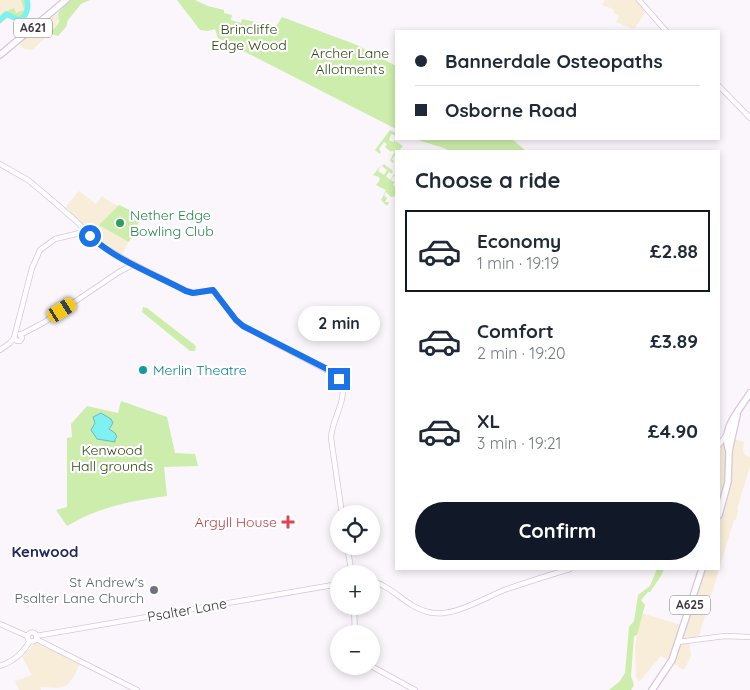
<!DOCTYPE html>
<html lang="en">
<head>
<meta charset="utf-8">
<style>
	body { margin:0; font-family:Quicksand,sans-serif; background:#f2f2f3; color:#1f2937; height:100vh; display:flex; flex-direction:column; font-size:19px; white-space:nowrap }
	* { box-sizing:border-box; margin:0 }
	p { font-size:16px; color:#747a83 }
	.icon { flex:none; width:28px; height:28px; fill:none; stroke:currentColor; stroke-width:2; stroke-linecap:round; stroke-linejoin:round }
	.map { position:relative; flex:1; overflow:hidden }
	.details { position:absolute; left:395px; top:150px; width:325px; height:420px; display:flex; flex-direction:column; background:#fff; border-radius:0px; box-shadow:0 2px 8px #0003 }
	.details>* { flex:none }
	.guide { position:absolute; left:395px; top:30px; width:325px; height:110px; border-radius:0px; box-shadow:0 2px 8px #0003; display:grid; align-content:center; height:110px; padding:0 20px; background:#fff }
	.fabs { position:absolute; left:330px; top:505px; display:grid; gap:10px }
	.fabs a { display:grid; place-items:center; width:50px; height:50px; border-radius:50%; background:#fff; box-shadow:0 2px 8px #0003; font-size:25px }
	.end { position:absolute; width:22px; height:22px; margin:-11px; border:6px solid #1a73e8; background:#fff; box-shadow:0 0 0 2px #fff }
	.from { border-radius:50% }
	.bubble { position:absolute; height:35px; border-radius:18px; background:#fff; box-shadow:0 2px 8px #0003; font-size:16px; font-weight:700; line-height:35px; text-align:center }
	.car { position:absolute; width:15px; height:30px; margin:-15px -8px; border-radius:6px; box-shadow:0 0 4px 1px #0007; background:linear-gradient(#f5c518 24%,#345 0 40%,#f5c518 0 76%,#345 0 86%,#f5c518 0) }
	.guide b { display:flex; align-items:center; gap:18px; height:48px; font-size:19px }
	.guide b+b { border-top:1px solid #e0e1e3 }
	.guide i { width:12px; height:12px; background:#1f2937 }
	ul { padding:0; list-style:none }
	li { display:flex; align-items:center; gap:15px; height:82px; margin:0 10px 8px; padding:0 10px; border:2px solid transparent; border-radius:0px }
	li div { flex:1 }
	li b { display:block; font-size:19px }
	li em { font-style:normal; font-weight:700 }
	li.current { border-color:#111827 }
	li>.icon { width:45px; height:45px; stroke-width:1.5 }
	h2 { padding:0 20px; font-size:22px; line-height:60px }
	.primary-button { display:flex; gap:10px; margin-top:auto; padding:10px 20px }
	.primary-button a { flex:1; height:58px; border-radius:30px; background:#111827; color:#fff; font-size:20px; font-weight:700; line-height:58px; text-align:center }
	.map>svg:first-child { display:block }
	.commercial { fill:#f7edd8 }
	.green { fill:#ccedab }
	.water { fill:#80f1f3; stroke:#6cb9be }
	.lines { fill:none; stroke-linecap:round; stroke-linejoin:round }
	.river { stroke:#80f1f3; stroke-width:5.5 }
	.tertiary-casing { stroke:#dac4e0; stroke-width:6 }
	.primary-casing { stroke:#dac4e0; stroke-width:8 }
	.tertiary { stroke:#fff; stroke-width:4.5 }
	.primary { stroke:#fff; stroke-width:5.5 }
	.route { stroke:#1a73e8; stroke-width:6 }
	.leisure-dot { fill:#2e9e5b; stroke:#fff; stroke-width:2 }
	.culture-dot { fill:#0f9aa8; stroke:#fff; stroke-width:2 }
	.health-dot { fill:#e0444e; stroke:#fff; stroke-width:2 }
	.worship-dot { fill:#6b7280; stroke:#fff; stroke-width:2 }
	.labels { text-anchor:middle; stroke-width:4.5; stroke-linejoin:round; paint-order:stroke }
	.shield { fill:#fff; stroke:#78727a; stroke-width:1 }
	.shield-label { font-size:12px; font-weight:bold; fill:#3e3541 }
	.park-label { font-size:14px; fill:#304613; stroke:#fff }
	.leisure-label { font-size:14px; fill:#27864d; stroke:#fff; text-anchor:start }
	.culture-label { font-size:14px; fill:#0d838f; stroke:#fff; text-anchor:start }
	.health-label { font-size:14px; fill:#be3a42; stroke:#fff; text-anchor:end }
	.worship-label { font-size:14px; fill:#5b616d; stroke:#fff; text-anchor:end }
	.street-label { font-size:14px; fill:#3e3541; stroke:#fff }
	.neighbourhood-label { font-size:15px; font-weight:bold; fill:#212760; stroke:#fff }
</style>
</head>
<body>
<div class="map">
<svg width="750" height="690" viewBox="0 0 750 690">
	<rect width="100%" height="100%" fill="#fbf6fc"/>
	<!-- commercial -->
	<g class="commercial">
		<polygon points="0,0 21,0 24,10 16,13 14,9 4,13 0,17"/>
		<polygon points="605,0 637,0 645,13 634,29 616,22 619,16 614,13 613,9 602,5"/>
		<polygon points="55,10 59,18 54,29 47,33 44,39 32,50 24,49 17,42"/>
		<polygon points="79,191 96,204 102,196 112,203 142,216 121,256 96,240 64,209"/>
		<polygon points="726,437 744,442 743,450 745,455 750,457 750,466 737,509 738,510 736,520 734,520 698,639 689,641 691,656 684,670 661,656 639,682 636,677 635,647 641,613 685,626 705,569 719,569 719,452"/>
		<polygon points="36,643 80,664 74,676 67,685 57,688 40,687 41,690 19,690 15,681 32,675 22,656"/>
	</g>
	<!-- green -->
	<g class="green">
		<path d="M21,0H29C30,10 29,14 23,22L7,18L0,24V18L7,11L14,8L16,13L24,10Z"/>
		<polygon points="70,0 90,0 81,4 68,20 66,27 58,36 47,33 54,29 59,22 58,13"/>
		<polygon points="177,0 195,0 208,6 224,10 224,13 232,15 231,20 241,23 242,19 260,23 262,31 277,25 282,17 357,45 396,66 396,129 218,38 215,29 208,31 200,30"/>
		<polygon points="390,130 396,133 396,136 391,134 389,140 393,142 394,140 403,146 399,151 396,151 396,155 392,159 394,161 393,163 390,161 394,152 392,150 391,152 385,147 387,144 384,142 379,149 381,152 380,154 375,150"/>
		<path d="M416,139H512L526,151H450C439,145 428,144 416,139Z"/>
		<polygon points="384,164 393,171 392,174 389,172 386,176 390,180 395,173 396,174 396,176 393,177 391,180 394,182 396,180 393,185 396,188 396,198 395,196 391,197 386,192 384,195 387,198 385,202 389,202 387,206 381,200 386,190 376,185 380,180 379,177 373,175 381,165 378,171 384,175 387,170 382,166"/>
		<polygon points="119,205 142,216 129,242 99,225"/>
		<polygon points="143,307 147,308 196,346 195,351 190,351 142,312"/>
		<path d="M121,401L167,417L175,453L195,454L198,466L164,467L167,496C130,501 99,507 67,526L56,510L67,507V438L72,437L71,424L87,406L118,413Z"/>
		<polygon points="657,569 664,569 661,576 650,592 648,592 641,600 645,605 637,635 634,636 631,676 634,685 631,690 609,690 619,682 625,673 629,627 634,621 638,595 650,586"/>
	</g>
	<!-- water -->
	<polygon class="water" points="101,413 111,419 113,423 109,429 115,433 117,437 115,439 115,442 97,439 91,430 95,423 93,417"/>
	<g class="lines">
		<!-- river -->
		<path class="river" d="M0,20L6,14L19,20C27,16 29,8 27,0"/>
		<defs>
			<g id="tertiary">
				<polyline points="639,0 666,31"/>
				<polyline points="719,86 750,118"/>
				<path d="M0,164L28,180L46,195L76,221L100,245L131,263L186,291L193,293L213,290L236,320L243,326L336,375C353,396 332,415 331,438L342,514"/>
				<polyline points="20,335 43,323 119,272 134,264"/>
				<polyline points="14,338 17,341 20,341 22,338 20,334"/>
				<polyline points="0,350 10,343 14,338 32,268 40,250 55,239 76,234 85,230"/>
				<polyline points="719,445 727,434"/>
				<polyline points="347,546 352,574"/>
				<path d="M371,581C393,586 406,607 428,612C452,619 485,597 507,589C528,582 549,575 570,569"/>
				<polyline points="354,606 355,634"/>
				<polyline points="0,624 27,636"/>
				<circle cx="32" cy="637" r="4.5"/>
				<polyline points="36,636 339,584"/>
				<polyline points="36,639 137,690"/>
				<polyline points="678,642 725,636 750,637"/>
				<path d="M0,666C14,661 22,654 30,641"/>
				<polyline points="371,666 415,690"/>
			</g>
			<g id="primary">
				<polyline points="0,55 66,0"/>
				<path d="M729,451C720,429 739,411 750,393"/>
				<polyline points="719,515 728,482 729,451 737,415"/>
				<polyline points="652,690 672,660 702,569"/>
			</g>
		</defs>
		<!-- tertiary casing -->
		<use href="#tertiary" class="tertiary-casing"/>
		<!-- primary casing -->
		<use href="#primary" class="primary-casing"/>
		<!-- tertiary -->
		<use href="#tertiary" class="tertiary"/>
		<!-- primary -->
		<use href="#primary" class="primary"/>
	</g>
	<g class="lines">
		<!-- route -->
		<path class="route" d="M90,236C117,261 154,274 186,291L193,293L213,290L236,320L243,326L331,371L339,379"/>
	</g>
	<!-- markers -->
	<circle class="leisure-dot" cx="120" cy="223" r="5"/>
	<circle class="culture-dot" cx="143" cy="370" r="5"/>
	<path class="health-dot" d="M285.5 514.5h5v5h5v5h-5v5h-5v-5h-5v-5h5z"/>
	<circle class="worship-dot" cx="154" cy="590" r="5"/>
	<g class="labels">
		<!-- shield labels -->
		<g class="shield">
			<rect x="14" y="18.5" width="38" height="19" rx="4"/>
			<rect x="670" y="595.5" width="40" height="19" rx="4"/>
		</g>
		<g class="shield-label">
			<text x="33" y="32">A621</text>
			<text x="690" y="609">A625</text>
		</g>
		<!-- park labels -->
		<g class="park-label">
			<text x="249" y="34">Brincliffe<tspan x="249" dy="16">Edge Wood</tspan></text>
			<text x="350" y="58">Archer Lane<tspan x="350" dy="16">Allotments</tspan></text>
			<text x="112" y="455">Kenwood<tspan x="112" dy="16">Hall grounds</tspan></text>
		</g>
		<!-- leisure labels -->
		<g class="leisure-label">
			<text x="130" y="220">Nether Edge<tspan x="130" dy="16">Bowling Club</tspan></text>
		</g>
		<!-- culture labels -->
		<g class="culture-label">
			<text x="153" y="375">Merlin Theatre</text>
		</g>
		<!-- health labels -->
		<g class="health-label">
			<text x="277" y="527">Argyll House</text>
		</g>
		<!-- worship labels -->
		<g class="worship-label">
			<text x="144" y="587">St Andrew's<tspan x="144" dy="16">Psalter Lane Church</tspan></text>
		</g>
		<!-- street labels -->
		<g class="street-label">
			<text transform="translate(187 610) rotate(-10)" y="5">Psalter Lane</text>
		</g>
		<!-- neighbourhood labels -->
		<g class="neighbourhood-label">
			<text x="45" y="557">Kenwood</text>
		</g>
	</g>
</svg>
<div class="fabs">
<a><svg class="icon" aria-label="locate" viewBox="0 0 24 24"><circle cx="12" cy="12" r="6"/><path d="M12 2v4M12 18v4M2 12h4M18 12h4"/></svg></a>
<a>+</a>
<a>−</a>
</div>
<i class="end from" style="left:90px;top:236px"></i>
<i class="end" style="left:339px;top:379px"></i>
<div class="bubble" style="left:298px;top:306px;width:82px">2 min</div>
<i class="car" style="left:62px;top:310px;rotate:57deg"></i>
<div class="guide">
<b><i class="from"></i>Bannerdale Osteopaths</b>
<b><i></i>Osborne Road</b>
</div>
<section class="details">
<h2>Choose a ride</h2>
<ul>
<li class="current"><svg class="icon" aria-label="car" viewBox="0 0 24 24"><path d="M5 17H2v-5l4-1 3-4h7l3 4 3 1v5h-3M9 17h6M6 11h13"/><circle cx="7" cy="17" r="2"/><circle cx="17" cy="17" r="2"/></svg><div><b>Economy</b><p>1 min · 19:19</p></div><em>£2.88</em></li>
<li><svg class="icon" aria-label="car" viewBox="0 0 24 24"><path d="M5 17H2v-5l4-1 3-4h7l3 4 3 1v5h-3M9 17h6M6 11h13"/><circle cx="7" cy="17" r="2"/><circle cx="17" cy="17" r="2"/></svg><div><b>Comfort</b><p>2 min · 19:20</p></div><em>£3.89</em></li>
<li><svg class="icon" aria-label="car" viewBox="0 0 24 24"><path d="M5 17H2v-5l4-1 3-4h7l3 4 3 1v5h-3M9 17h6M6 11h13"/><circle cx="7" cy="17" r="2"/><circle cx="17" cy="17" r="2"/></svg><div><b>XL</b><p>3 min · 19:21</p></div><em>£4.90</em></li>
</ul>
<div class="primary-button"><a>Confirm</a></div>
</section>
</div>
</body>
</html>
